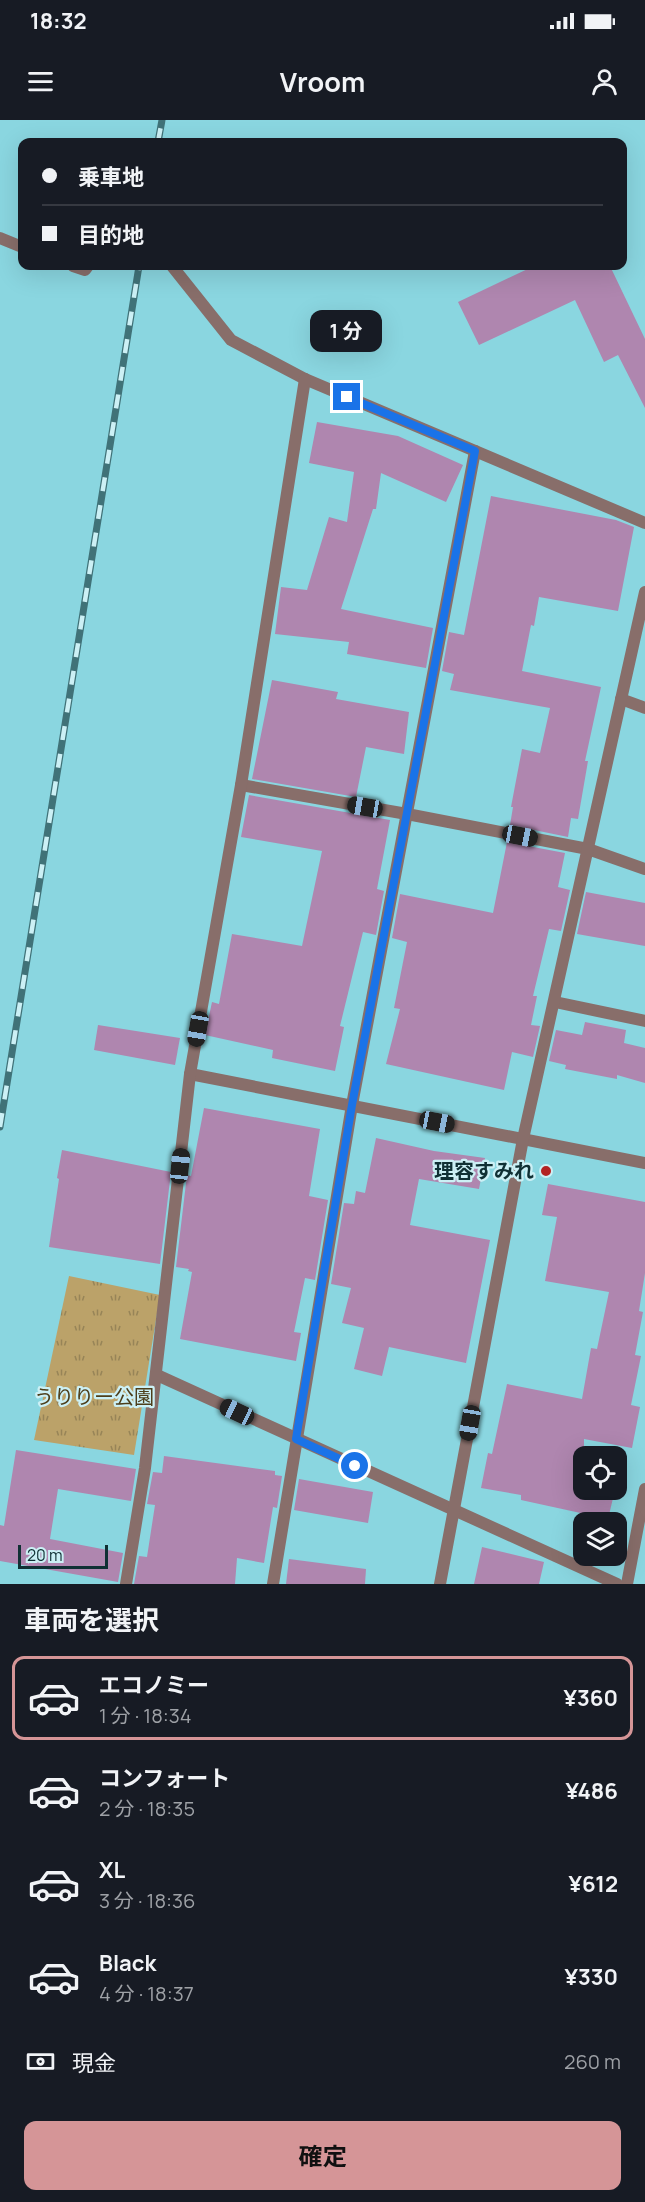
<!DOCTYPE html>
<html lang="ja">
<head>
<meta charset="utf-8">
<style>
	body { margin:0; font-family:Manrope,"Noto Sans JP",sans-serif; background:#242831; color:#f1f3f6; height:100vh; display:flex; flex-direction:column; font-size:22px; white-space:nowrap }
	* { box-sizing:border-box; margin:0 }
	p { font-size:20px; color:#9ea1a6 }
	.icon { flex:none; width:33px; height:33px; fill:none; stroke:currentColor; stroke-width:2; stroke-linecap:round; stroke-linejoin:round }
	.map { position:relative; height:1464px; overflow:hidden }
	.side { display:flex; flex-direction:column; background:#171b24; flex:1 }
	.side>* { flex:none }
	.hud { position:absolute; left:18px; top:18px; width:609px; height:132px; border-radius:12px; box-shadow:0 6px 24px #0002; display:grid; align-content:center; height:132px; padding:0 24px; background:#171b24 }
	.buttons { position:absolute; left:573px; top:1326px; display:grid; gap:12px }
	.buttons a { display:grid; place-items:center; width:54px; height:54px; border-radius:12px; background:#171b24; box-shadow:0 6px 24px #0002; font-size:30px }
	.scale { position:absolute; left:18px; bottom:15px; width:90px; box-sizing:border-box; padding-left:6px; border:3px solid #103034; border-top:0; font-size:16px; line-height:21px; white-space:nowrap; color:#103034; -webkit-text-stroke:4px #ccf0f5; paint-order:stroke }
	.end { position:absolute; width:27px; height:27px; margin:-14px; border:8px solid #1a73e8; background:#fff; box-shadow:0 0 0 3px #fff }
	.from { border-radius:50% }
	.bubble { position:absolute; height:42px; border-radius:12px; background:#171b24; box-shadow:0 6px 24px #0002; font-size:20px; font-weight:700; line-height:42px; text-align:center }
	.car { position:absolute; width:18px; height:36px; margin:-18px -9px; border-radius:8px; box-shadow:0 0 4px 2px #0007; background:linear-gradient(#222 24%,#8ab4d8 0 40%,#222 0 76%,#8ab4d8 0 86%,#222 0) }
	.hud b { display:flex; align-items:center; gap:21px; height:57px; font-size:22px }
	.hud b+b { border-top:2px solid #363941 }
	.hud i { width:15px; height:15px; background:#f1f3f6 }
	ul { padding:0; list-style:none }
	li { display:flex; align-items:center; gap:18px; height:84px; margin:0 12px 9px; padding:0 12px; border:3px solid transparent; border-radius:12px }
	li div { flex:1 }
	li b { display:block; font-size:22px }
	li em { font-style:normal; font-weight:700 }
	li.current { border-color:#d59597 }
	li>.icon { width:54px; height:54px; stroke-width:1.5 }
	h2 { padding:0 24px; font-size:27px; line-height:72px }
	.pay { display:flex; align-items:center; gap:15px; height:66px; padding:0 24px; font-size:22px }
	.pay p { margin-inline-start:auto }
	.primary-button { display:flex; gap:12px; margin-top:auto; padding:12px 24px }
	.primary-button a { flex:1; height:69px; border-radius:12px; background:#d59597; color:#111; font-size:24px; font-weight:700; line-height:69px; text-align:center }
	.status { display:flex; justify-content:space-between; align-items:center; height:42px; padding:0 30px; background:#171b24; direction:ltr }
	.status svg { height:16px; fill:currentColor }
	header { display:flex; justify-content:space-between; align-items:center; height:78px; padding:0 24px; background:#171b24; font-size:27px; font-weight:700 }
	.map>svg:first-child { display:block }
	.grass { fill:url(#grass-tufts) }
	.building { fill:#af86af }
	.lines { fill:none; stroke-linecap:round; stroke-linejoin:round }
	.minor { stroke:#886e6a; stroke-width:12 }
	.rail-casing { stroke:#407278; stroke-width:7 }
	.rail { stroke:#ccf0f5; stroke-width:4.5; stroke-dasharray:14; stroke-linecap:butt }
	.route { stroke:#1a73e8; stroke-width:8 }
	.poi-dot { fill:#b32323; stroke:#ccf0f5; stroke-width:2 }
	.labels { text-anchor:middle; stroke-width:4.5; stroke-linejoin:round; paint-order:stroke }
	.poi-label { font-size:20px; font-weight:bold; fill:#103034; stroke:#ccf0f5; text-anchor:end }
	.park-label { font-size:20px; fill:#4d3e1a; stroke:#ccf0f5 }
</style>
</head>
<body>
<div class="status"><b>18:32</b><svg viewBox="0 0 49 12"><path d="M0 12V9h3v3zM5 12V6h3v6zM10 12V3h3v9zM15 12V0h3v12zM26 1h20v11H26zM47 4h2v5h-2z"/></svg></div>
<header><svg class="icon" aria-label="menu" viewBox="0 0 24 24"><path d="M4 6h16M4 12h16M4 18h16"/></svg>Vroom<svg class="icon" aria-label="person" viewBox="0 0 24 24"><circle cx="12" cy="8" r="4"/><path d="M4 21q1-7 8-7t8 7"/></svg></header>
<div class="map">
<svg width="645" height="1464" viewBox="0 0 645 1464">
	<defs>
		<pattern id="grass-tufts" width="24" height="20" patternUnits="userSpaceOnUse" patternTransform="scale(1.5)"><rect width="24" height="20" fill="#bba269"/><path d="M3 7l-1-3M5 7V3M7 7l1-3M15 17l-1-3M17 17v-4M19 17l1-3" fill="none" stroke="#978457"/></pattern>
	</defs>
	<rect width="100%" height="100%" fill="#8ad6e0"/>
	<!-- grass -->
	<polygon class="grass" points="69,1156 160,1175 134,1335 34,1320"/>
	<!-- building -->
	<g class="building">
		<polygon points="534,146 610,146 645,219 645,288 618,235 604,242 575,180 479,225 458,182"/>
		<polygon points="317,302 398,316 463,345 446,382 381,353 376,389 373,389 341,489 433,508 426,548 347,534 349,522 275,514 281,467 307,470 329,397 347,402 354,352 309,343"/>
		<polygon points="491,376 616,400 634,407 618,491 539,477 534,506 531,505 522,551 601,567 585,641 588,641 578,699 571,698 568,717 510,705 513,687 511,687 522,629 540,633 550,588 450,570 454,554 442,551 449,512 464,515"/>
		<polygon points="272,560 338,572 336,579 409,592 404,634 366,627 356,677 252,659"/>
		<polygon points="249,675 390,700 377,769 384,771 376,815 363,812 340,906 344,907 335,951 272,938 273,930 205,915 212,882 219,884 232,814 302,826 322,731 241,717"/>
		<polygon points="507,722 565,733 558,767 570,770 561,811 549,809 533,876 537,876 531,905 540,906 533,937 512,932 504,970 386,944 400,889 394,888 407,822 392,818 400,774 493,793"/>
		<polygon points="586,772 645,783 645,826 577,814"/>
		<polygon points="585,902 626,910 624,923 645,928 645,963 617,955 617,959 565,949 566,945 549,941 556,910 582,915"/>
		<polygon points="98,905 180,918 175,945 94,930"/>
		<polygon points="204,988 320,1009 309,1076 328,1080 315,1160 305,1158 294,1212 301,1213 296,1241 180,1219 192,1152 188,1151 189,1149 176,1147 187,1055 191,1056"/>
		<polygon points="376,1018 434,1031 485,1038 479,1069 419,1059 410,1105 490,1120 466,1243 389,1227 382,1256 354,1249 364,1208 342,1203 351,1168 331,1164 344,1083 354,1084 356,1071 365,1073"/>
		<polygon points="62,1030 171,1052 160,1144 49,1127 59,1059 57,1058"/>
		<polygon points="548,1064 645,1082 645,1153 639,1191 643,1192 635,1235 641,1236 631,1285 640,1287 632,1328 584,1319 584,1370 615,1370 608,1399 521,1380 521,1375 481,1368 488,1333 492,1334 507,1264 582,1279 591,1228 597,1229 609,1172 545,1161 557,1097 542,1095"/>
		<polygon points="16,1330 136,1349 131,1381 58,1369 50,1419 123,1433 118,1462 0,1441 0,1405 4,1406"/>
		<polygon points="164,1336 275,1351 275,1355 282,1356 277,1388 273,1387 264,1443 237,1438 235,1464 134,1464 139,1436 147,1437 155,1385 147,1384 153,1352 162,1353"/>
		<polygon points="299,1359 373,1372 368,1403 294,1390"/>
		<polygon points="482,1427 544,1442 539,1464 474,1464"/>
		<polygon points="289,1439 366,1449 365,1464 286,1464"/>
	</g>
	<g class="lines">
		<!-- minor -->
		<g class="minor">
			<polyline points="0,118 22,127"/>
			<polyline points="73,146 85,150 88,146"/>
			<polyline points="172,146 231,220 305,259 645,403"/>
			<polyline points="621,579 645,588"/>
			<polyline points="241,665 407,694 588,729 645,749"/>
			<polyline points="555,882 645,901"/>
			<polyline points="190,954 645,1043"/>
			<polyline points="157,1255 617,1464"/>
			<polyline points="126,1464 145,1348 190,954 241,665 305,259"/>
			<polyline points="273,1464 352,985 475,331"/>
			<polyline points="440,1464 523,1019 645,472"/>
			<polyline points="627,1464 645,1369"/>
		</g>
		<defs>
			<g id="rail">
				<polyline points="158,22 162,0"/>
				<polyline points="0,1007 139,146"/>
			</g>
		</defs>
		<!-- rail casing -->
		<use href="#rail" class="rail-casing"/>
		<!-- rail -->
		<use href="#rail" class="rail"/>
	</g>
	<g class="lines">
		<!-- route -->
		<polyline class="route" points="347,277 475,331 352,985 296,1319 355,1346"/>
	</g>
	<!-- markers -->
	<circle class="poi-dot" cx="546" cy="1051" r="6"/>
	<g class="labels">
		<!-- poi labels -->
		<g class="poi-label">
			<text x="534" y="1058">理容すみれ</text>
		</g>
		<!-- park labels -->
		<g class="park-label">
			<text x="94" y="1284">うりりー公園</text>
		</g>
	</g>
</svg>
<div class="buttons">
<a><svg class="icon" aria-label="locate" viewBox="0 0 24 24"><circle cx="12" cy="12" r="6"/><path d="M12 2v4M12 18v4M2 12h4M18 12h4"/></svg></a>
<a><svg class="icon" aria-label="layers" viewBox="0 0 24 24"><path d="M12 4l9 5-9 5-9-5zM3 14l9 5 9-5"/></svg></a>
</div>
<div class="scale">20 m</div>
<i class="end from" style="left:355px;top:1346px"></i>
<i class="end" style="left:347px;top:277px"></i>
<div class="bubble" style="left:310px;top:190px;width:72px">1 分</div>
<i class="car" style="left:365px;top:687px;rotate:280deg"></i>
<i class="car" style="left:520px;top:716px;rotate:101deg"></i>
<i class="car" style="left:198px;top:909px;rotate:190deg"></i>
<i class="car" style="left:437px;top:1002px;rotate:101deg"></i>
<i class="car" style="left:180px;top:1046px;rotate:6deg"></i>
<i class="car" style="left:237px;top:1292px;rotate:295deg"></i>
<i class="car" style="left:470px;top:1303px;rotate:190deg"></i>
<div class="hud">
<b><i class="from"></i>乗車地</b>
<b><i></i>目的地</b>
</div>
</div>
<section class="side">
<h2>車両を選択</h2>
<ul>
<li class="current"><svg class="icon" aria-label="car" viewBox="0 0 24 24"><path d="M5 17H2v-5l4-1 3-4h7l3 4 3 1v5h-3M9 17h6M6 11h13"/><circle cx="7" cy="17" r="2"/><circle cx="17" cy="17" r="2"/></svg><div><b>エコノミー</b><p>1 分 · 18:34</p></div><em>¥360</em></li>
<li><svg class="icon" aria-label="car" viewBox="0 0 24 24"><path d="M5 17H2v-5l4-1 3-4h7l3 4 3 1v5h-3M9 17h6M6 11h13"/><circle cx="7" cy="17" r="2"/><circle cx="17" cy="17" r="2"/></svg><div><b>コンフォート</b><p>2 分 · 18:35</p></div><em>¥486</em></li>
<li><svg class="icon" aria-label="car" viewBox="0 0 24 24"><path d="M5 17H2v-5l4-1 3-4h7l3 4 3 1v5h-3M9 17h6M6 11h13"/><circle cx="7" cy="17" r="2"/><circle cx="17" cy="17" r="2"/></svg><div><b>XL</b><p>3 分 · 18:36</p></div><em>¥612</em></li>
<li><svg class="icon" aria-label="car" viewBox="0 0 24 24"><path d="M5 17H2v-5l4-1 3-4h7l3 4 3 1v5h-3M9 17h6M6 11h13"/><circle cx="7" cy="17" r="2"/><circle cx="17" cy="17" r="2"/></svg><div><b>Black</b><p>4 分 · 18:37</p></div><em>¥330</em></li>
</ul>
<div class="pay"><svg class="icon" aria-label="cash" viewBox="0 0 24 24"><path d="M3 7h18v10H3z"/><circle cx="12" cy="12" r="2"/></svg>現金<p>260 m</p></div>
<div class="primary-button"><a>確定</a></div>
</section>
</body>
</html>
